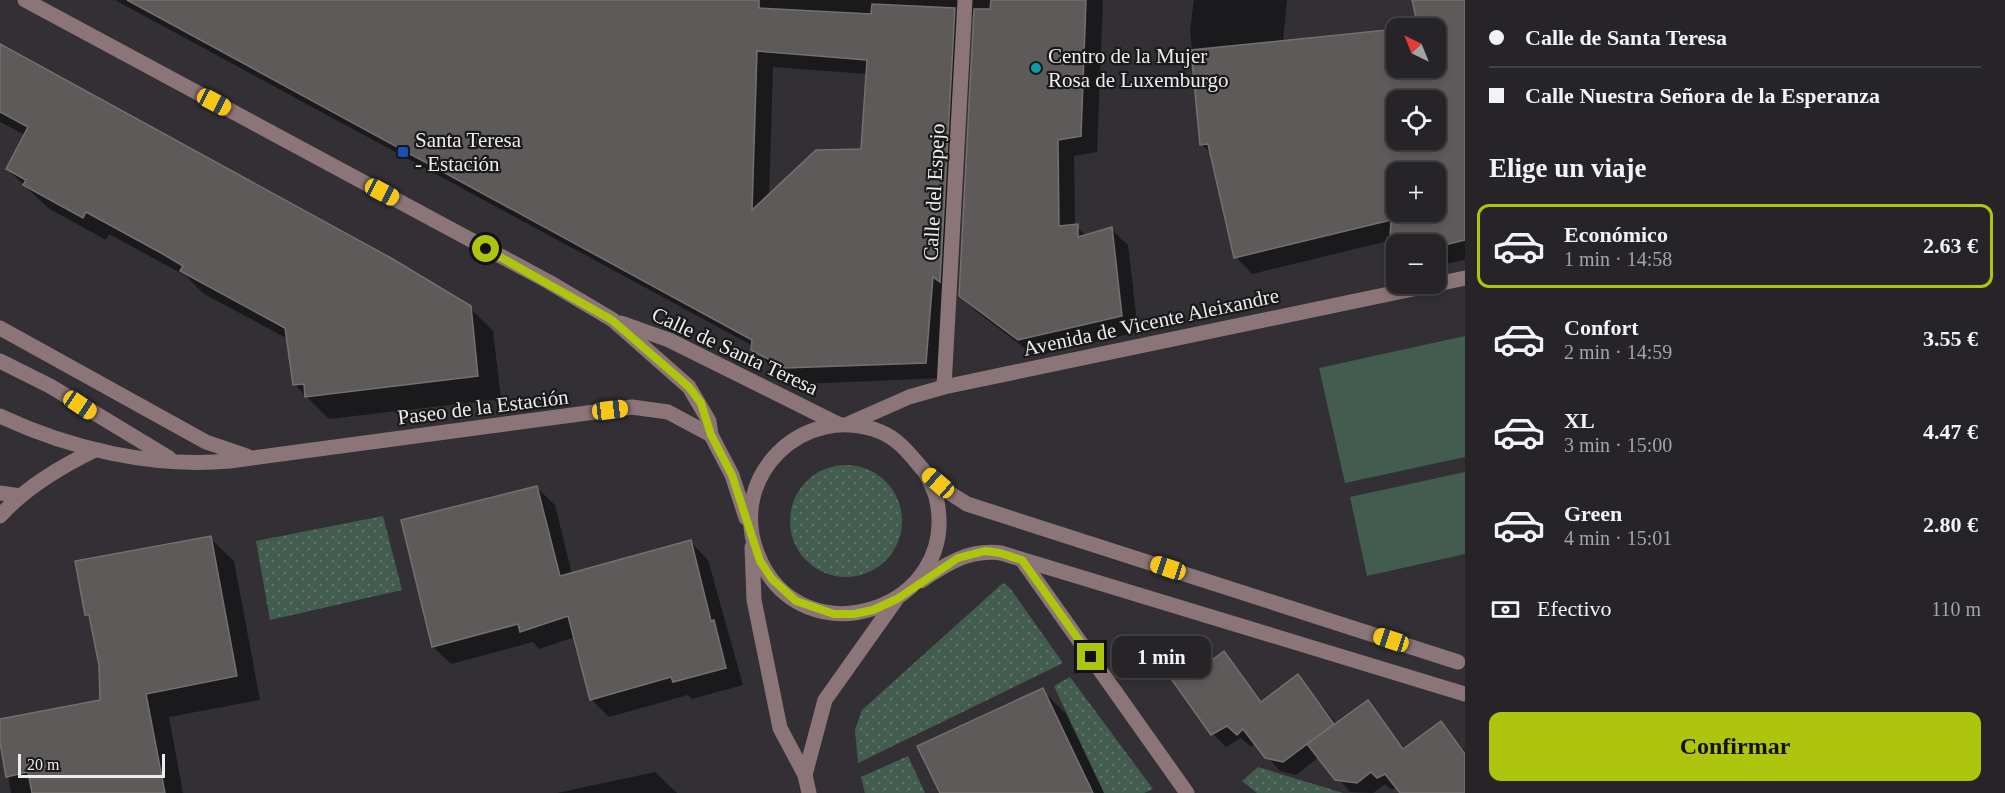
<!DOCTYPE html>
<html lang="es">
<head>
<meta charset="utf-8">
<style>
	body { margin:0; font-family:"Times New Roman",serif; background:#323033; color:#f1f3f6; height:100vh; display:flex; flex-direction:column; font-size:22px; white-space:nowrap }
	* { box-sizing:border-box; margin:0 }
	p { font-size:20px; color:#a4a4a7 }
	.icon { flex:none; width:33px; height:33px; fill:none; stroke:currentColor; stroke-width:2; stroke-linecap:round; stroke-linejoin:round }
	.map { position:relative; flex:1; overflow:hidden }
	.details { display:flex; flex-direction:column; background:#262427; width:540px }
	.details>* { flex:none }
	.banner { display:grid; align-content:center; height:132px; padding:0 24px; background:#262427 }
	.needle { width:39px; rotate:317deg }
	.buttons { position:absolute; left:1386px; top:18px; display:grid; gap:12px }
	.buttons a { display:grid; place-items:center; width:60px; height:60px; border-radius:12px; background:#262427; box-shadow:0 3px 9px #0003,0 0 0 2px #424144; font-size:30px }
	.scale { position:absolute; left:18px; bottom:15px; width:147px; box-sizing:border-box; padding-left:6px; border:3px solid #edecee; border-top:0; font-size:16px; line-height:21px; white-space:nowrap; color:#edecee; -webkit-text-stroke:4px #19191a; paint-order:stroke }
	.end { position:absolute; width:27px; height:27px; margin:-14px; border:8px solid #adc60d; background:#111; box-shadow:0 0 0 3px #111 }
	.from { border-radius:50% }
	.bubble { position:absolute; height:42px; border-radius:12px; background:#262427; box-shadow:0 3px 9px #0003,0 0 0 2px #424144; font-size:20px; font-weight:800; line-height:42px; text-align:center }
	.car { position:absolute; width:18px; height:36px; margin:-18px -9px; border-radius:8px; box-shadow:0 0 4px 2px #0007; background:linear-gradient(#f5c518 24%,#345 0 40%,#f5c518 0 76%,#345 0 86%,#f5c518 0) }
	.banner b { display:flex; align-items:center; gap:21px; height:57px; font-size:22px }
	.banner b+b { border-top:2px solid #424144 }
	.banner i { width:15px; height:15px; background:#f1f3f6 }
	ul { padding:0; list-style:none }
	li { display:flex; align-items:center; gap:18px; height:84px; margin:0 12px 9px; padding:0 12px; border:3px solid transparent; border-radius:12px }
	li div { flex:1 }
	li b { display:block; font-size:22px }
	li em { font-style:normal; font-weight:800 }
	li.on { border-color:#adc60d }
	li>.icon { width:54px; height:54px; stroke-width:1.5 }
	h2 { padding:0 24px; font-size:27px; line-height:72px }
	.pay { display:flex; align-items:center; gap:15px; height:66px; padding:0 24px; font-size:22px }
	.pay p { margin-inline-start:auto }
	.cta { display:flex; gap:12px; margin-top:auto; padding:12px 24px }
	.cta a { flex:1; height:69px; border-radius:12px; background:#adc60d; color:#111; font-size:24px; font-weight:800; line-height:69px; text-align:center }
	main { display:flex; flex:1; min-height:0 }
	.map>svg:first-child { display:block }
	.grass { fill:url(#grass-dots) }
	.pitch { fill:#425d4f }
	.shadow { fill:#0007; fill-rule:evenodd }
	.building { fill:#5e5a59; stroke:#757070; stroke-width:1.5; fill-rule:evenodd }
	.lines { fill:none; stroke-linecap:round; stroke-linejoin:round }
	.minor { stroke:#8b7579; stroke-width:15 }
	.route { stroke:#adc60d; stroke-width:8 }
	.culture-dot { fill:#0f9aa8; stroke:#19191a; stroke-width:2 }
	.transit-dot { fill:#1a4fb4; stroke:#19191a; stroke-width:2 }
	.labels { text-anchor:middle; stroke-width:4.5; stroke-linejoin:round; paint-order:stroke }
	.poi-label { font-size:21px; fill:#edecee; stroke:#19191a; text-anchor:start }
	.street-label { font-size:21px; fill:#edecee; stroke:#19191a }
</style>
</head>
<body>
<main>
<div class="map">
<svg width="1465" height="793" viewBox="0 0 1465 793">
	<defs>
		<pattern id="grass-dots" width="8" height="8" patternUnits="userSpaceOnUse" patternTransform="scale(1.5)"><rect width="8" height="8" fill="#425d4f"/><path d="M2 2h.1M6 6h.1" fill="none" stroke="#5e7469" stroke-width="1.8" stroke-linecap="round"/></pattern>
	</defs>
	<rect width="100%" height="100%" fill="#323034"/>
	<!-- grass -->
	<g class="grass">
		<circle cx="846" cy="521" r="56"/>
		<polygon points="383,516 402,590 270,620 256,541"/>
		<polygon points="1003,583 1010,588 1063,663 858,763 855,730 862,710"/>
		<polygon points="1070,677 1153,789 1144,793 1104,793 1054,686"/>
		<polygon points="908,756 925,793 865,793 861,777"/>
		<polygon points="1258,767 1343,793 1257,793 1242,781"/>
	</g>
	<!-- pitch -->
	<g class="pitch">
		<polygon points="1465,336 1465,457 1345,483 1319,368"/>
		<polygon points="1465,472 1465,554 1367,576 1350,497"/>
	</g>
	<!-- shadow -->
	<g class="shadow">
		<path d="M115,0H1103L1097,152L1074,156L1075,226L1087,236L1111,229L1128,245L1138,332L1035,356L977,312L960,295L976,10L971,16L942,378L803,384L770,366L753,346ZM773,67L867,74L862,151L769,197Z"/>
		<path d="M1194,0H1287L1283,42L1396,31V68H1436V28H1416H1420L1414,0H1465V260L1436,266V244H1396V263L1391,257L1392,240L1252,274L1236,257L1212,154L1201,144L1190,30ZM1396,100H1436V140H1396ZM1396,172H1436V212H1396Z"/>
		<polygon points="0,45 470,308 493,331 501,399 329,419 294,384 288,339 204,294 186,276 109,234 106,240 48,208 7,169 25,135 0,122"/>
		<polygon points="537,488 555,505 572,574 691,542 708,560 743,685 692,699 688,695 609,717 591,699 575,637 539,649 533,642 451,664 433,647 402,521"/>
		<polygon points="210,538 234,561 260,700 169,717 183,793 11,793 0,720 101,702 100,665 92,620 86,615"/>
		<polygon points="1202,648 1214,661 1224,653 1263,702 1298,676 1337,724 1368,702 1405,749 1441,723 1465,751 1465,793 1402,793 1397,787 1392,790 1385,784 1373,793 1350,792 1319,757 1296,775 1280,771 1255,743 1251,747 1241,738 1226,747 1213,734 1169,673"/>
		<polygon points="1042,690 1066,714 1104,793 941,793"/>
		<polygon points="655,772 677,793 557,793"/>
	</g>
	<!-- building -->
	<g class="building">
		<path d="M127,0H759V8L871,14L872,4L955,8L940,282L933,277L926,363L785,368L751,350L752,340ZM757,51L867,60L861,149L816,150L752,210Z"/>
		<polygon points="991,0 1086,0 1081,136 1058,140 1059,226 1078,224 1078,237 1112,227 1122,316 1018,340 959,296 974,9 990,9"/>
		<path d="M1412,0H1465V240L1436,247V244H1396V256L1389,257L1391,220L1234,258L1208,144L1200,145L1191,50L1396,29V68H1436V28H1402L1418,27ZM1396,100H1436V140H1396ZM1396,172H1436V212H1396Z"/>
		<polygon points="0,44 391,258 471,306 478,376 305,397 304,384 293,385 285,328 180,271 183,266 163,254 86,212 83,218 23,185 26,180 6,169 28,127 0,112"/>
		<polygon points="537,486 560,576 691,540 711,621 714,620 726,668 673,682 671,677 590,700 568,616 520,632 518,624 432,647 401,520"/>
		<polygon points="211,536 237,676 146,694 165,793 32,793 28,772 6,777 0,742 0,719 100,700 99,665 89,615 85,615 75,561"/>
		<polygon points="1202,646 1212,660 1224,651 1261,702 1298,674 1334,724 1283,762 1265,758 1243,729 1237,735 1227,726 1211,735 1167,673"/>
		<polygon points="1043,688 1093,793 940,793 917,746"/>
		<polygon points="1368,700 1403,749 1441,721 1465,754 1465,793 1400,793 1385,774 1377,778 1371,772 1357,783 1335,780 1307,744"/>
	</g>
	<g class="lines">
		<!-- minor -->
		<g class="minor">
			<polyline points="25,0 549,282 613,320 689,387 709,421 711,435 732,475 746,518"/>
			<polyline points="621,323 669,340 838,424"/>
			<polyline points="0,328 206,442 247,456"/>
			<polyline points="0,361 50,386 169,458"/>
			<polyline points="944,387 965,0"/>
			<path d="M0,416C70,449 153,468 230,461L632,407L668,412L711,435"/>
			<polyline points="850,423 909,397 944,387 1465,278"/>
			<path d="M925,472C929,480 934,489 936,497C963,610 801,662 758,555C726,477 803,401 881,432C900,440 911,456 924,471C936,484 952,495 967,504L1458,662"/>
			<polyline points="0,493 20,496"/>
			<path d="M0,516C26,487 60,467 95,450"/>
			<polyline points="752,547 754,600 780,728 805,775 809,793"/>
			<polyline points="1022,560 1187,793"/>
			<path d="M921,581C946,564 969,549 1001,553L1465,694"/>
			<polyline points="805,775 825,700 896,600"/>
		</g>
	</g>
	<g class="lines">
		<!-- route -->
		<polyline class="route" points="486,249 612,320 689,387 701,403 711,435 732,475 760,561 772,579 796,601 834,614 854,614 873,610 897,599 958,558 985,551 1000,553 1022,560 1091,657"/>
	</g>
	<!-- markers -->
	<circle class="culture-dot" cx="1036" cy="68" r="6"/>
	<rect class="transit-dot" x="397" y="146" width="12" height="12" rx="3"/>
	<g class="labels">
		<!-- poi labels -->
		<g class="poi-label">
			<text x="1048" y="63">Centro de la Mujer<tspan x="1048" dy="24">Rosa de Luxemburgo</tspan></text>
			<text x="415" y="147">Santa Teresa<tspan x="415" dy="24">- Estación</tspan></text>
		</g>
		<!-- street labels -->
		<g class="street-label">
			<text transform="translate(934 192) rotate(-87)" y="7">Calle del Espejo</text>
			<text transform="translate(1151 322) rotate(-12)" y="7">Avenida de Vicente Aleixandre</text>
			<text transform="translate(735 351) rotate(25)" y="7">Calle de Santa Teresa</text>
			<text transform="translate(483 407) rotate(-7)" y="7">Paseo de la Estación</text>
		</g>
	</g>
</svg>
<div class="buttons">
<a><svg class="needle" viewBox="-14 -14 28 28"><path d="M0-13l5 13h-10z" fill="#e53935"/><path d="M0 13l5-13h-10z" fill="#a4a4a7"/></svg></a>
<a><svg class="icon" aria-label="locate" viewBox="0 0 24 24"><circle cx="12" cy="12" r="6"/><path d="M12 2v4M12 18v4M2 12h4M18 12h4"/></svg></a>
<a>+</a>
<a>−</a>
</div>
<div class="scale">20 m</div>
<i class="end from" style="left:486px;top:249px"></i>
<i class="end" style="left:1091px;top:657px"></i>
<div class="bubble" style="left:1112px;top:636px;width:99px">1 min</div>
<i class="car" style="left:214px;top:102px;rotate:118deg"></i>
<i class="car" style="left:382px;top:192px;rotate:118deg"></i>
<i class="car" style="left:80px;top:405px;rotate:124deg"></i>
<i class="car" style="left:610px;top:410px;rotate:83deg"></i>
<i class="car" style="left:938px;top:483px;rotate:311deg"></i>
<i class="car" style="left:1168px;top:568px;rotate:288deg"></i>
<i class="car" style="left:1391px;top:640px;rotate:288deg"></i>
</div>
<section class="details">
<div class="banner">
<b><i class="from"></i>Calle de Santa Teresa</b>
<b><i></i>Calle Nuestra Señora de la Esperanza</b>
</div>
<h2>Elige un viaje</h2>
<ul>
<li class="on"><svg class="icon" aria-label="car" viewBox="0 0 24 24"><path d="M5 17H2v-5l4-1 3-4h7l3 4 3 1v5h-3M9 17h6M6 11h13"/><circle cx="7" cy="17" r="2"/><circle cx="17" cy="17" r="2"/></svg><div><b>Económico</b><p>1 min · 14:58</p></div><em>2.63 €</em></li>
<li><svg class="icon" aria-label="car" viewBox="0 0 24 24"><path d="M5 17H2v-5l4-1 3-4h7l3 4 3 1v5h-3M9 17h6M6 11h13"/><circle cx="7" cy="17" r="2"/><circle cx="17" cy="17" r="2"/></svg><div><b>Confort</b><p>2 min · 14:59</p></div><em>3.55 €</em></li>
<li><svg class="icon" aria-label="car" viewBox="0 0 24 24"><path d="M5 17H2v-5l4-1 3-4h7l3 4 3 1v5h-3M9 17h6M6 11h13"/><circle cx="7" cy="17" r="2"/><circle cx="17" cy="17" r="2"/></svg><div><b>XL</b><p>3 min · 15:00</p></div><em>4.47 €</em></li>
<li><svg class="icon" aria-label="car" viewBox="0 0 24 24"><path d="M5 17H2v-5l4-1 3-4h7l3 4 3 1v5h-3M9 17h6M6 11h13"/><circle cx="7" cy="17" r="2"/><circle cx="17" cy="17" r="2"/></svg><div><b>Green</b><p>4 min · 15:01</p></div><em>2.80 €</em></li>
</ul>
<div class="pay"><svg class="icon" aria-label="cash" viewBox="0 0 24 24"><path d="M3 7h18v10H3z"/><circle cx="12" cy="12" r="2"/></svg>Efectivo<p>110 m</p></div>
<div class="cta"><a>Confirmar</a></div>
</section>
</main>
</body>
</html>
